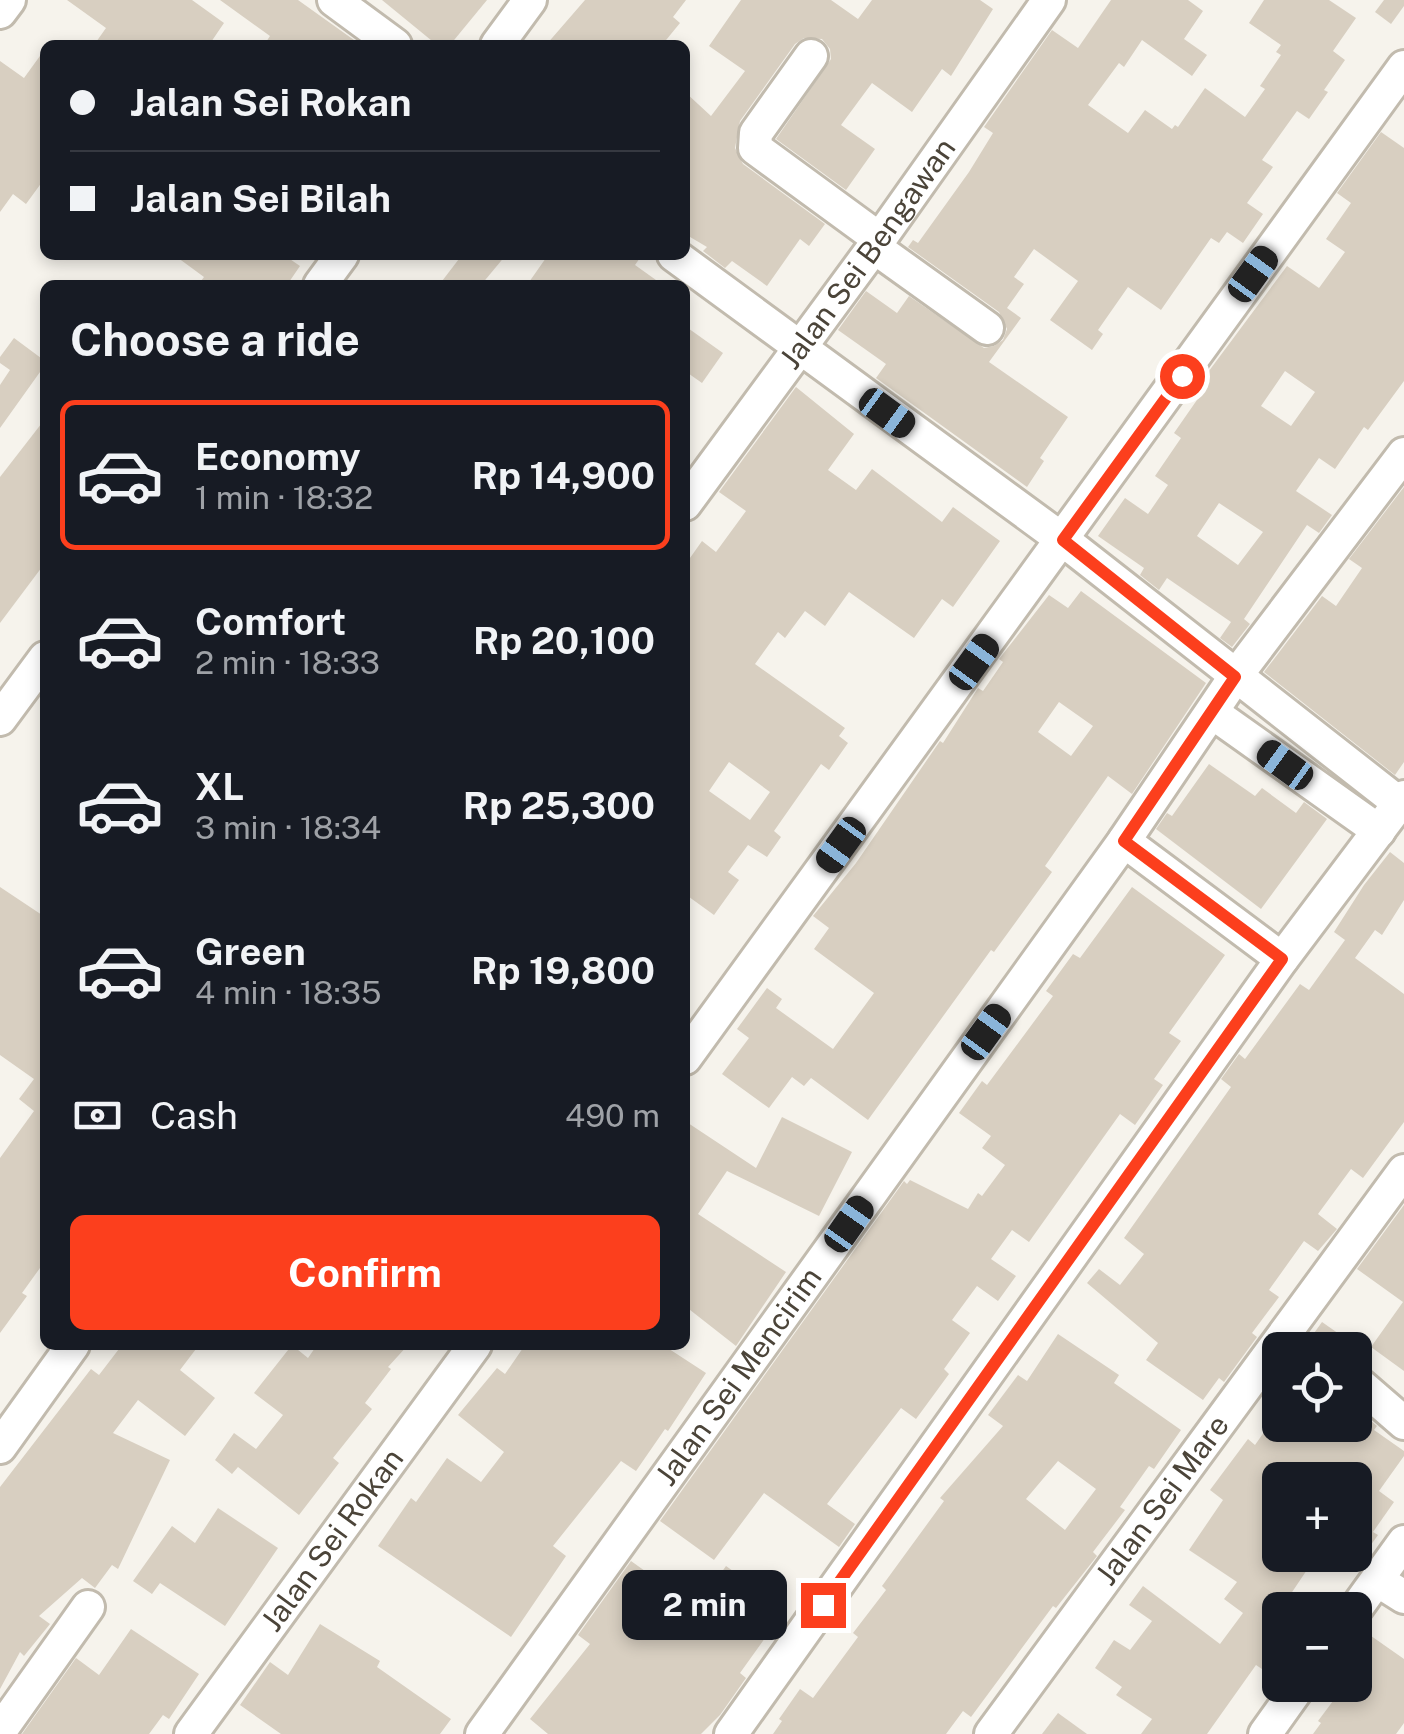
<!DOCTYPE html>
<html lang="en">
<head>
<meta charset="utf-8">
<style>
	body { margin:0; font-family:"Public Sans",sans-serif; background:#242831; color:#f1f3f6; height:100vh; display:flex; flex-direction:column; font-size:38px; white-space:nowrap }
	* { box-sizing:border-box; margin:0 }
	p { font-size:32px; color:#9ea1a6 }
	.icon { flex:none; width:55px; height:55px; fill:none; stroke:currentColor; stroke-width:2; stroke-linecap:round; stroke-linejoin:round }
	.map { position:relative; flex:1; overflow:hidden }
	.sheet { position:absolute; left:40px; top:280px; width:650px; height:1070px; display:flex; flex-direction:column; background:#171b24; border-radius:15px; box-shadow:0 5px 15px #0003 }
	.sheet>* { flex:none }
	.guide { position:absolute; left:40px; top:40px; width:650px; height:220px; border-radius:15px; box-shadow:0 5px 15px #0003; display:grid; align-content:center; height:220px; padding:0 30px; background:#171b24 }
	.tools { position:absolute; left:1262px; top:1332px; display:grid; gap:20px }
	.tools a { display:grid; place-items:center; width:110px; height:110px; border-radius:15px; background:#171b24; box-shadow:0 5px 15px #0003; font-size:50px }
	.end { position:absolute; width:45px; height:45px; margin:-22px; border:12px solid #fc3f1d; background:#fff; box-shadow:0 0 0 5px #fff }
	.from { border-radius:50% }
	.bubble { position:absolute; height:70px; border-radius:15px; background:#171b24; box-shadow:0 5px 15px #0003; font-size:32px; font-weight:700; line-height:70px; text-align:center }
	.car { position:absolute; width:30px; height:60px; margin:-30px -15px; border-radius:12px; box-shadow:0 0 8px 2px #0007; background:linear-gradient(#222 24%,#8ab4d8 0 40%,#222 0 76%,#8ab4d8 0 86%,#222 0) }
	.guide b { display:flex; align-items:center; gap:35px; height:95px; font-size:38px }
	.guide b+b { border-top:2px solid #363941 }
	.guide i { width:25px; height:25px; background:#f1f3f6 }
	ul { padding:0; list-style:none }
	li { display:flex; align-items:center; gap:30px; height:150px; margin:0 20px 15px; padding:0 10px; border:5px solid transparent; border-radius:15px }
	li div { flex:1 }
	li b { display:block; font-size:38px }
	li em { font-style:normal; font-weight:700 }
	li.on { border-color:#fc3f1d }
	li>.icon { width:90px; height:90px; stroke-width:1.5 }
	h2 { padding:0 30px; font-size:45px; line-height:120px }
	.pay { display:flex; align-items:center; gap:25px; height:110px; padding:0 30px; font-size:38px }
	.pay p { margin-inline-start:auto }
	.cta { display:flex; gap:20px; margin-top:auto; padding:20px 30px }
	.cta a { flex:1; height:115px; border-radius:15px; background:#fc3f1d; color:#fff; font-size:40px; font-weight:700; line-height:115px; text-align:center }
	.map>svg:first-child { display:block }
	.building { fill:#d8cfc1; fill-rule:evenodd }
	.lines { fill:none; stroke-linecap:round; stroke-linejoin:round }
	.minor-casing { stroke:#c2bbae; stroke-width:38 }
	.minor { stroke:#fff; stroke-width:32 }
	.route { stroke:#fc3f1d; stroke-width:12 }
	.labels { text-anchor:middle; stroke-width:8; stroke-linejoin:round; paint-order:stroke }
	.street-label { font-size:30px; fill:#4b4439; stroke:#fff }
</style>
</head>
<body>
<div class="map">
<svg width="1404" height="1734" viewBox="0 0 1404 1734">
	<rect width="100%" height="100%" fill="#f6f3ec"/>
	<!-- building -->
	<g class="building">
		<polygon points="67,0 192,0 224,23 209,45 94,45 106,28"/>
		<polygon points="220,0 298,0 361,45 264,45 270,36"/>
		<polygon points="382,0 487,0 450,45 437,45"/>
		<polygon points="585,0 686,0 673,17 680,23 662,45 546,45"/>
		<polygon points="741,0 831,0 858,19 872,0 980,0 993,9 951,76 942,69 912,112 872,83 841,125 875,149 846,190 776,139 831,59 830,49 822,39 804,38 795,44 740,121 735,148 743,164 825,224 809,246 800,239 767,286 732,261 725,268 703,251 707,247 685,234 685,92 711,116 745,71 709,46"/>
		<polygon points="1111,0 1188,0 1203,11 1184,39 1207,55 1192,76 1142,40 1124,67 1119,63 1088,105 1128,133 1145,110 1172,129 1175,125 1178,127 1205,88 1245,117 1265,89 1260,86 1281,55 1276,52 1281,45 1249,23 1264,0 1329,0 1356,18 1333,51 1345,60 1324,90 1328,92 1309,119 1297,111 1262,160 1273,167 1247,203 1263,214 1243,243 1227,232 1219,243 1211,238 1161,310 1128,287 1098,330 1103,334 1092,350 1050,320 1078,281 1034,249 1014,277 1024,284 1007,308 1021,318 989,362 1068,417 1040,458 1044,461 1027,487 876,378 886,364 838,330 866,291 897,313 909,296 984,348 994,346 1003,340 1007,329 999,312 908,247 913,240 918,243 969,172 993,133 984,127 1052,30 1078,48"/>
		<polygon points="1384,0 1404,0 1404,6 1391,24 1375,12"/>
		<polygon points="45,49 45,178 26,204 13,194 0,212 0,61 24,78"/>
		<path d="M1381,132L1404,148V381L1368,430L1364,427L1335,469L1319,458L1296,491L1332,515L1319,533L1307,525L1244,619L1250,624L1232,647L1220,638L1231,622L1167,578L1159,590L1140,575L1144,568L1098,536L1125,498L1148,514L1168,485L1155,476L1181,438L1174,433L1206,387L1200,383L1287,266L1319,288L1345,252L1326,239L1351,203L1337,193ZM1285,371L1315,392L1291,426L1261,406ZM1219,503L1263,532L1238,565L1197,536Z"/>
		<polygon points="174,255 284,255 300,266 287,285 198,285 204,277"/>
		<polygon points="462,255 506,255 481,285 439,285"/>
		<polygon points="548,255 642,255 635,265 663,285 527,285"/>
		<polygon points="685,326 723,353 702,383 685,371"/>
		<polygon points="14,338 45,361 45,365 0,428 0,385 10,370 0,363 0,357"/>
		<path d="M796,387L854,434L828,470L856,490L872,469L942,522L953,507L1000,541L953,607L942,599L914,638L849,592L825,626L805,611L785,638L778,632L755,664L845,728L839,736L848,743L829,770L821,764L774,831L781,837L767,857L748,845L728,872L739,880L714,915L685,894V565L702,541L716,552L746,511L719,492ZM729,762L770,792L750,820L709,791Z"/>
		<polygon points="45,419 45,563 0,623 0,477"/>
		<polygon points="1404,487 1404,762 1395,775 1264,672 1322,596 1336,606 1362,568 1349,559"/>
		<path d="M1081,591L1206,683L1132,794L1108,776L1045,866L1052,872L994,952L991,950L868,1120L811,1078L804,1086L792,1077L769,1108L722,1074L749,1038L737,1029L767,988L782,999L776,1008L833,1049L874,993L814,949L829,928L813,916L856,863L940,741L943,743L978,688L983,691L1003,662L999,659L1049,595L1068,608ZM1059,702L1093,726L1071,756L1038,732Z"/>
		<polygon points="1209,764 1255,796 1262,788 1296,813 1304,802 1327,819 1261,909 1156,829 1167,813 1172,816"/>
		<polygon points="1390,852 1404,863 1404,900 1382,935 1375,930 1355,958 1404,994 1404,1122 1363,1178 1351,1169 1318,1214 1337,1229 1318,1251 1304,1241 1269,1290 1279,1297 1252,1333 1257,1337 1224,1382 1219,1378 1203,1400 1146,1360 1158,1343 1087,1283 1099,1269 1120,1285 1144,1254 1124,1238 1231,1087 1221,1079 1239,1054 1245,1059 1300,984 1309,990 1345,940 1334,932 1364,885"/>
		<polygon points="0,887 45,917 45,1261 22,1293 27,1296 0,1333 0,1158 34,1111 19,1099 34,1079 0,1055"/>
		<polygon points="1132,887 1225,955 1169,1033 1181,1041 1154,1079 1163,1085 1135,1125 1120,1114 1029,1242 1012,1230 991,1259 1016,1276 998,1301 977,1286 952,1320 970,1333 944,1369 949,1374 916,1419 901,1408 827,1504 855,1524 839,1547 764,1493 714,1560 660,1521 904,1181 907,1184 910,1180 968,1209 978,1193 982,1196 1005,1165 982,1148 991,1136 959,1113 982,1081 987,1085 1053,996 1046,991 1073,954 1080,958"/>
		<polygon points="782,1117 852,1152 819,1216 727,1171 698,1214 786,1272 736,1346 685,1306 685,1121 756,1168"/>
		<polygon points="1404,1205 1404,1371 1371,1347 1403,1302 1357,1269"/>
		<polygon points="1322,1322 1362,1350 1302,1350"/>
		<path d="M1058,1334L1119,1375L1114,1383L1181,1430L1154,1469L1149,1466L1120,1507L1125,1510L1093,1552L1097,1556L1056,1608L1053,1606L971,1717L963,1711L946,1734H773L782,1721L779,1719L800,1689L813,1698L858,1637L853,1633L886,1590L882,1586L944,1501L940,1498L1003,1426L988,1415L1018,1375L1027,1381ZM1058,1461L1096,1489L1065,1530L1026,1499Z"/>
		<polygon points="122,1345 199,1345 180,1370 215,1398 185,1436 138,1400 113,1433 170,1460 118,1569 112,1565 95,1588 82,1578 39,1616 50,1624 24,1656 20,1652 0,1689 0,1487 91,1369 99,1375"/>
		<polygon points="292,1345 308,1358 317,1345 408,1345 388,1367 391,1369 365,1403 372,1409 333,1458 339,1463 299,1515 238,1467 232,1474 215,1460 234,1433 256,1449 283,1415 254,1393"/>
		<polygon points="525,1345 663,1345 706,1373 668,1431 665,1429 636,1471 621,1461 553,1546 566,1556 511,1637 378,1546 411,1498 416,1502 447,1458 481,1482 504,1452 458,1415 497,1368 505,1374"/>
		<polygon points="1355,1407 1377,1426 1374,1430 1404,1451 1404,1456 1379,1491 1394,1502 1373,1532 1378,1535 1355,1567 1355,1480 1324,1480 1308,1469 1301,1480 1280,1480 1280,1555 1317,1555 1280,1610 1280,1651 1265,1671 1256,1665 1207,1734 1141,1734 1152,1719 1116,1695 1122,1687 1095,1668 1114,1640 1130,1650 1152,1621 1129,1605 1143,1586 1220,1644 1243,1613 1224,1599 1237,1582 1189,1550 1223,1500 1210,1490 1248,1439 1255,1445 1269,1425 1355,1425"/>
		<polygon points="218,1508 278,1548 225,1626 160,1583 152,1594 133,1581 172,1526 195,1543"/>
		<polygon points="631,1561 666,1586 642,1619 673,1640 726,1566 765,1594 753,1609 775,1624 740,1673 746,1678 720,1715 701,1734 548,1734 530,1719 590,1644 578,1635"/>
		<polygon points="320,1624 380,1661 377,1667 451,1719 440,1734 281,1734 240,1705 270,1662 288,1675"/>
		<polygon points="131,1629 199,1674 169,1719 163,1715 149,1734 22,1734 76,1658 99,1675"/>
		<polygon points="1364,1631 1404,1659 1404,1723 1396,1734 1313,1734 1321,1723 1318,1721 1345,1685 1355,1685 1355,1673 1367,1656 1355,1647"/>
		<polygon points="1058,1713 1087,1734 1042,1734"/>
	</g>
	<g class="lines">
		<defs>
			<g id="minor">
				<polyline points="334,0 395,45"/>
				<polyline points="0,12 9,0"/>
				<polyline points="497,45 530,0"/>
				<polyline points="811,56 756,133 755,148 878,238"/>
				<polyline points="874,247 987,328"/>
				<polyline points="674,255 1063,540 1404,807"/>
				<polyline points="320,285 342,255"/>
				<path id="s1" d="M685,504L874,247L1049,0"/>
				<polyline points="1213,713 1379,831"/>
				<polyline points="0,719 45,658"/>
				<polyline points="1124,841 1282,959"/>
				<polyline points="685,1058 1404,67"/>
				<polyline points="1358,1383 1404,1423"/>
				<polyline points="0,1447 73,1345"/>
				<polyline points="1377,1580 1404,1597"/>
				<polyline points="1355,1610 1404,1542"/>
				<polyline points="0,1731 88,1607"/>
				<path id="s2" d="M191,1734L475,1345"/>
				<path id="s3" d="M482,1734L1124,841L1235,677L1404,454"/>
				<polyline points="731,1734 1282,959 1404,797"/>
				<path id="s4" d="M991,1734L1404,1171"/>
				<polyline points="1265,1734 1300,1685"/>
			</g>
		</defs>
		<!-- minor casing -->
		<use href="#minor" class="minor-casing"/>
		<!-- minor -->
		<use href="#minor" class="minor"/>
	</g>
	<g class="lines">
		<!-- route -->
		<polyline class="route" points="823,1605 1282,959 1124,841 1235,677 1063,540 1182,376"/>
	</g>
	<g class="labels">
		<!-- street labels -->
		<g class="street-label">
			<text dy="10" stroke="none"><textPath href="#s1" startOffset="310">Jalan Sei Bengawan</textPath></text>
			<text dy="10" stroke="none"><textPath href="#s3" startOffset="440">Jalan Sei Mencirim</textPath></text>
			<text dy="10" stroke="none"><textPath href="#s4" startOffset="290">Jalan Sei Mare</textPath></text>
			<text dy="10" stroke="none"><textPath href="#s2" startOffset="240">Jalan Sei Rokan</textPath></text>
		</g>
	</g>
</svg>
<div class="tools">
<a><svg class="icon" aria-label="locate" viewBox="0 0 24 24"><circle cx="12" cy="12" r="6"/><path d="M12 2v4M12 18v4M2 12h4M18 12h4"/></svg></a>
<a>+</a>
<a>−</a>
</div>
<i class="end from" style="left:1182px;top:376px"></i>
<i class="end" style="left:823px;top:1605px"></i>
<div class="bubble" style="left:622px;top:1570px;width:165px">2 min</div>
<i class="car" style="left:1253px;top:274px;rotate:36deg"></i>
<i class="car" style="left:887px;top:413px;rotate:126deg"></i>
<i class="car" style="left:974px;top:662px;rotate:36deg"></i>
<i class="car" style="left:1285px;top:765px;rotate:306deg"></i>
<i class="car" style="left:841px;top:845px;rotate:216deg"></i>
<i class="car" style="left:986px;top:1032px;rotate:36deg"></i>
<i class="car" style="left:849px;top:1224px;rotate:35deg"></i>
<div class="guide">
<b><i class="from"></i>Jalan Sei Rokan</b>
<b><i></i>Jalan Sei Bilah</b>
</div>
<section class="sheet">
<h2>Choose a ride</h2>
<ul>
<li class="on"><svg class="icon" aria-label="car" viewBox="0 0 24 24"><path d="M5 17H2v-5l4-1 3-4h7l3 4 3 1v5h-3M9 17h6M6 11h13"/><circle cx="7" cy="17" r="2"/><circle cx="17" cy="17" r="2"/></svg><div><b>Economy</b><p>1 min · 18:32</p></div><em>Rp 14,900</em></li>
<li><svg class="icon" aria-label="car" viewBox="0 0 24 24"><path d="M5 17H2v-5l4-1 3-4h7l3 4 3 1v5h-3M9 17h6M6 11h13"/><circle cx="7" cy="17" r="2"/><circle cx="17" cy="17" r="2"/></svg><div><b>Comfort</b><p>2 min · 18:33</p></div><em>Rp 20,100</em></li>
<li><svg class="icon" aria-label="car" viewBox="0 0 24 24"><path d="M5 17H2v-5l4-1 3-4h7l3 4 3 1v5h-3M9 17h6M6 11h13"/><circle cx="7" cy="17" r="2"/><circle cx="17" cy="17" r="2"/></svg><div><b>XL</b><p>3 min · 18:34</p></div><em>Rp 25,300</em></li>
<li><svg class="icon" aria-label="car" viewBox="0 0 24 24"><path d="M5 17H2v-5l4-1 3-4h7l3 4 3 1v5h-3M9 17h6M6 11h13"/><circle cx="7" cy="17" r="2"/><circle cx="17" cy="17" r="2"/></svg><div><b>Green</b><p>4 min · 18:35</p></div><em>Rp 19,800</em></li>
</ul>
<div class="pay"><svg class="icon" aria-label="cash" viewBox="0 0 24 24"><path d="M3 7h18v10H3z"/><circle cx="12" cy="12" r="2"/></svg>Cash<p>490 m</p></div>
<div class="cta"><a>Confirm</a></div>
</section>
</div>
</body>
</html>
